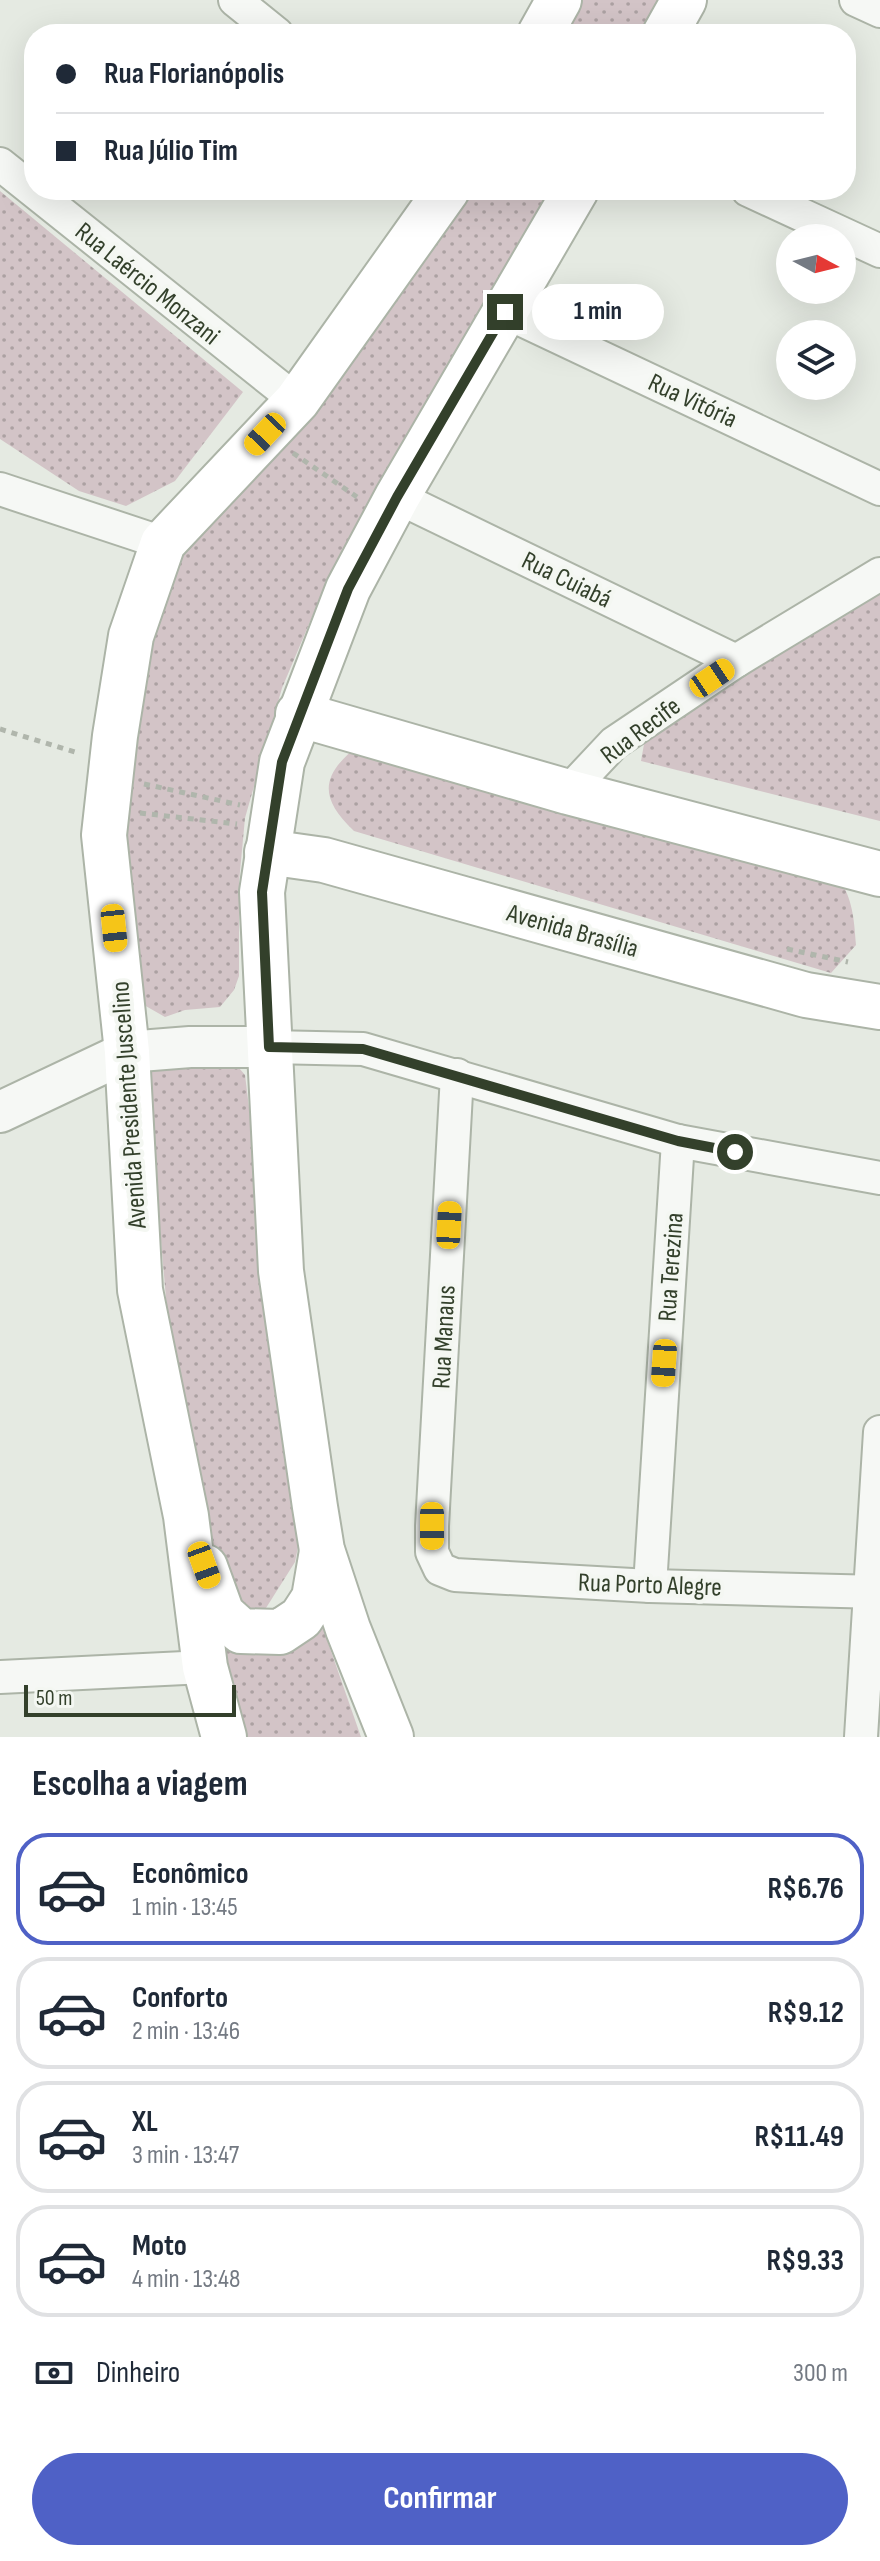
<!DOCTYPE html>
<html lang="pt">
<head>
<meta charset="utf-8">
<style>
	body { margin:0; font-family:"Sofia Sans Condensed",sans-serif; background:#f6f6f7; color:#1f2937; height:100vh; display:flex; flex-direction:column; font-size:30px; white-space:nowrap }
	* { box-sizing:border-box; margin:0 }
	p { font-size:26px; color:#747a83 }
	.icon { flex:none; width:44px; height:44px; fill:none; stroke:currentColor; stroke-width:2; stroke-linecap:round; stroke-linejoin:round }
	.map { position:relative; height:1737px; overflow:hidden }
	.sheet { display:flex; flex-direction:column; background:#fff; flex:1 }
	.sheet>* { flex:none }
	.top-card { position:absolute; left:24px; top:24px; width:832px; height:176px; border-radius:32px; box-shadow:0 8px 32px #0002; display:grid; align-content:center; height:176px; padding:0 32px; background:#fff }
	.needle { width:52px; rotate:97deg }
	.tools { position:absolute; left:776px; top:224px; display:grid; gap:16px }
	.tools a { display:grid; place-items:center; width:80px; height:80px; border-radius:50%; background:#fff; box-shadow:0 8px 32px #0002; font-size:40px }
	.scale { position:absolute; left:24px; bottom:20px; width:212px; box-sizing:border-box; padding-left:8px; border:4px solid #33402b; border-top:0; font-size:22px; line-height:28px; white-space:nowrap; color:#33402b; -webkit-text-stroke:6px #f4f7f2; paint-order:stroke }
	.end { position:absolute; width:36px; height:36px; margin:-18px; border:10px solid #33402b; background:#fff; box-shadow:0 0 0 4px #fff }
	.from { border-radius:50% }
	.bubble { position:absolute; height:56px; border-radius:28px; background:#fff; box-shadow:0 8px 32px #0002; font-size:26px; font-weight:700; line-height:56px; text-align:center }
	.car { position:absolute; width:24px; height:48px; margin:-24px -12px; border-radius:10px; box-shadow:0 0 6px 2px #0007; background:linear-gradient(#f5c518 24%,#345 0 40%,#f5c518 0 76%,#345 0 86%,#f5c518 0) }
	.top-card b { display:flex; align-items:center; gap:28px; height:76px; font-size:30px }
	.top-card b+b { border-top:2px solid #e0e1e3 }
	.top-card i { width:20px; height:20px; background:#1f2937 }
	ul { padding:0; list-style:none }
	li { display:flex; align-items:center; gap:24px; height:112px; margin:0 16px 12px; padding:0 16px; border:4px solid #e0e1e3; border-radius:32px }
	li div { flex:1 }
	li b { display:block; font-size:30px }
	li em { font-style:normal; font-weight:700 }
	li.current { border-color:#4f61c6 }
	li>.icon { width:72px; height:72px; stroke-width:1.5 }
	h2 { padding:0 32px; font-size:36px; line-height:96px }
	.pay { display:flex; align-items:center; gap:20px; height:88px; padding:0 32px; font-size:30px }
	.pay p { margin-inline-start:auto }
	.button { display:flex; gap:16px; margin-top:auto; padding:16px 32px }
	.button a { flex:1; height:92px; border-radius:48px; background:#4f61c6; color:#fff; font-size:32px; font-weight:700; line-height:92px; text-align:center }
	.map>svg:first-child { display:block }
	.park { fill:url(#park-dots) }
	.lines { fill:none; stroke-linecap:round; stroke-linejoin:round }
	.minor-casing { stroke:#acb4a7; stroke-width:36 }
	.tertiary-casing { stroke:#acb4a7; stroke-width:44 }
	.secondary-casing { stroke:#acb4a7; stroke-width:48 }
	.path { stroke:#b0b6ac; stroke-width:5; stroke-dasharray:6 6; stroke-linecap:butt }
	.minor { stroke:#f6f8f5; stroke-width:32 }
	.tertiary { stroke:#f6f8f5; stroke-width:40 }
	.secondary { stroke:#fff; stroke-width:44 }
	.route { stroke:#33402b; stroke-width:10 }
	.labels { text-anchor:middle; stroke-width:8; stroke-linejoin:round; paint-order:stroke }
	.street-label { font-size:26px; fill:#33402b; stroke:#f4f7f2 }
</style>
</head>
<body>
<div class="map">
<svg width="880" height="1737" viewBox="0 0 880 1737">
	<defs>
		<pattern id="park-dots" width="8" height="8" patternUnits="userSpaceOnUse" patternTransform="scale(2)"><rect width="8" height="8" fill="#d3c4c7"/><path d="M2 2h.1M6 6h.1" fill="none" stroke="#aca1a2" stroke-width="1.8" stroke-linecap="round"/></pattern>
	</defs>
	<rect width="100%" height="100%" fill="#e5eae2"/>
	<!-- park -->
	<g class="park">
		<polygon points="572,0 659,0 639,34 557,34"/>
		<polygon points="457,190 550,190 331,572 282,688 245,818 239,882 239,976 234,990 220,1007 185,1010 165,1017 144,1005 117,835 122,741 172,547"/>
		<polygon points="0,191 243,392 175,481 126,506 79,491 0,439"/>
		<polygon points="880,585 880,821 641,761 648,722"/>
		<path d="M360,744L838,877C853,899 854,919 856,945L831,973L354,831C317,796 322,774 360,744Z"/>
		<polygon points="227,1054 245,1075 301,1532 295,1562 266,1608 244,1612 214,1589 168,1321 146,1068"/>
		<polygon points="321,1612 325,1634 361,1737 247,1737 226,1685 217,1642"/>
	</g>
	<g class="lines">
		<defs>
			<g id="minor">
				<polyline points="235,0 277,34"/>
				<polyline points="856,0 880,11"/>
				<polyline points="0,164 297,401"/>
				<polyline points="748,190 880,251"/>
				<polyline points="505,312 880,489"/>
				<polyline points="0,489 163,543"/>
				<polyline points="397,497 736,661"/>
				<polyline points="568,792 614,743 736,661 880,574"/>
				<polyline points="269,1047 363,1049 678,1141 880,1178"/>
				<polyline points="457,1075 432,1526 432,1552 440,1569 455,1575 650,1586 880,1592"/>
				<polyline points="650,1586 678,1141"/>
				<polyline points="0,1677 205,1667"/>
				<polyline points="861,1737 880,1432"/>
			</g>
			<polyline id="tertiary" points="0,1112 127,1052 190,1047 269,1047"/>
			<g id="secondary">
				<polyline points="540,34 559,0"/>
				<polyline points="665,34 684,0"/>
				<polyline points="298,714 568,792 880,874"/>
				<polyline points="267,852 324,860 806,995 880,1007"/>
				<polyline points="205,1567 222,1614 241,1631 280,1632 301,1618 314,1598 322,1551"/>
				<polyline points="224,1737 205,1667 186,1516 140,1290 127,1052 104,835 115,736 131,636 163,543 297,401 447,190"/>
				<polyline points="391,1737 348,1629 322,1550 315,1507 281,1271 262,892 282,762 348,589 397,497 576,190"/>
			</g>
		</defs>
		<!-- minor casing -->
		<use href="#minor" class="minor-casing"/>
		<!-- tertiary casing -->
		<use href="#tertiary" class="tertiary-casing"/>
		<!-- secondary casing -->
		<use href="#secondary" class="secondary-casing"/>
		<!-- path -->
		<g class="path">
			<polyline points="293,453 357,497"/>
			<polyline points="0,729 78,753"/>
			<polyline points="144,784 240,805"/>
			<polyline points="140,813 237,824"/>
			<polyline points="787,949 848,962"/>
		</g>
		<!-- minor -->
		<use href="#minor" class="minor"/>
		<!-- tertiary -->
		<use href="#tertiary" class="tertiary"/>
		<!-- secondary -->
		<use href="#secondary" class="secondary"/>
	</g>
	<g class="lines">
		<!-- route -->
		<polyline class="route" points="505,312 397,497 348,589 282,762 262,892 269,1047 363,1049 678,1141 735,1152"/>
	</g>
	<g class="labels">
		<!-- street labels -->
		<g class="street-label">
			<text transform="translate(148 283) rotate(39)" y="9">Rua Laércio Monzani</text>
			<text transform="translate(693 400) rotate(25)" y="9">Rua Vitória</text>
			<text transform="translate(567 579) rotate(26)" y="9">Rua Cuiabá</text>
			<text transform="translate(640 730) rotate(-37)" y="9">Rua Recife</text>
			<text transform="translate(573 930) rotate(16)" y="9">Avenida Brasília</text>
			<text transform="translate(128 1105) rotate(-94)" y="9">Avenida Presidente Juscelino</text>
			<text transform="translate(670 1267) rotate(-86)" y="9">Rua Terezina</text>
			<text transform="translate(443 1337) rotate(-87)" y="9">Rua Manaus</text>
			<text transform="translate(650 1584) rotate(2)" y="9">Rua Porto Alegre</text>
		</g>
	</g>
</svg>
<div class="tools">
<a><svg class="needle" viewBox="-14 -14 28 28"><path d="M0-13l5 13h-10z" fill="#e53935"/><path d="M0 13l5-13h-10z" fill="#747a83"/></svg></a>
<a><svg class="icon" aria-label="layers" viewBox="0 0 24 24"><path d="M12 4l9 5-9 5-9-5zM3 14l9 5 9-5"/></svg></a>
</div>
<div class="scale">50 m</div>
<i class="end from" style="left:735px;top:1152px"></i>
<i class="end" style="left:505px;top:312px"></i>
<div class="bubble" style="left:532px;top:284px;width:132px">1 min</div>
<i class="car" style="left:265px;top:434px;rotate:223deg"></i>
<i class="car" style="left:712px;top:678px;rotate:56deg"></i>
<i class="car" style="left:114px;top:928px;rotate:174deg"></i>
<i class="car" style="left:449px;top:1225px;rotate:3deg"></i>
<i class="car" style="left:664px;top:1363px;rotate:184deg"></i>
<i class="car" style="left:432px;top:1526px;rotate:180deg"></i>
<i class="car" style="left:204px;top:1565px;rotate:160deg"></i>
<div class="top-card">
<b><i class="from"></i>Rua Florianópolis</b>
<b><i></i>Rua Júlio Tim</b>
</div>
</div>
<section class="sheet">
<h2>Escolha a viagem</h2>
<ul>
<li class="current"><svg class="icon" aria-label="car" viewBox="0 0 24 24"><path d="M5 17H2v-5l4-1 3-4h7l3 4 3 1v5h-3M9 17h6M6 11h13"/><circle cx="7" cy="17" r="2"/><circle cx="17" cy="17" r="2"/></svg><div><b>Econômico</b><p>1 min · 13:45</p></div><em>R$6.76</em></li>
<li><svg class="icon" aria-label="car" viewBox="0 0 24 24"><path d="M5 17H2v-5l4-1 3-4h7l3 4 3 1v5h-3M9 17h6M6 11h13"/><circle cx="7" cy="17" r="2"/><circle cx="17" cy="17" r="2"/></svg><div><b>Conforto</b><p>2 min · 13:46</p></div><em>R$9.12</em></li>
<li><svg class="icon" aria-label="car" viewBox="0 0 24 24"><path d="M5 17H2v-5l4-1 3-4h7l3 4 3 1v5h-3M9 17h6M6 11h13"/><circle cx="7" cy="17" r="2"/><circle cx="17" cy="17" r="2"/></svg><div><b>XL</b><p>3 min · 13:47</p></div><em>R$11.49</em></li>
<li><svg class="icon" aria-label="car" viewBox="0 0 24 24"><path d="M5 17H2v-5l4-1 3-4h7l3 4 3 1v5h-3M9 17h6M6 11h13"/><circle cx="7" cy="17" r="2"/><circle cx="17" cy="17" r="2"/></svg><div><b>Moto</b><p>4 min · 13:48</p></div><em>R$9.33</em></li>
</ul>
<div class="pay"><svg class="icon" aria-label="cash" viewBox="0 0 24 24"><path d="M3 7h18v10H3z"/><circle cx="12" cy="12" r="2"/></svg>Dinheiro<p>300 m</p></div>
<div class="button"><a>Confirmar</a></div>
</section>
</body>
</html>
